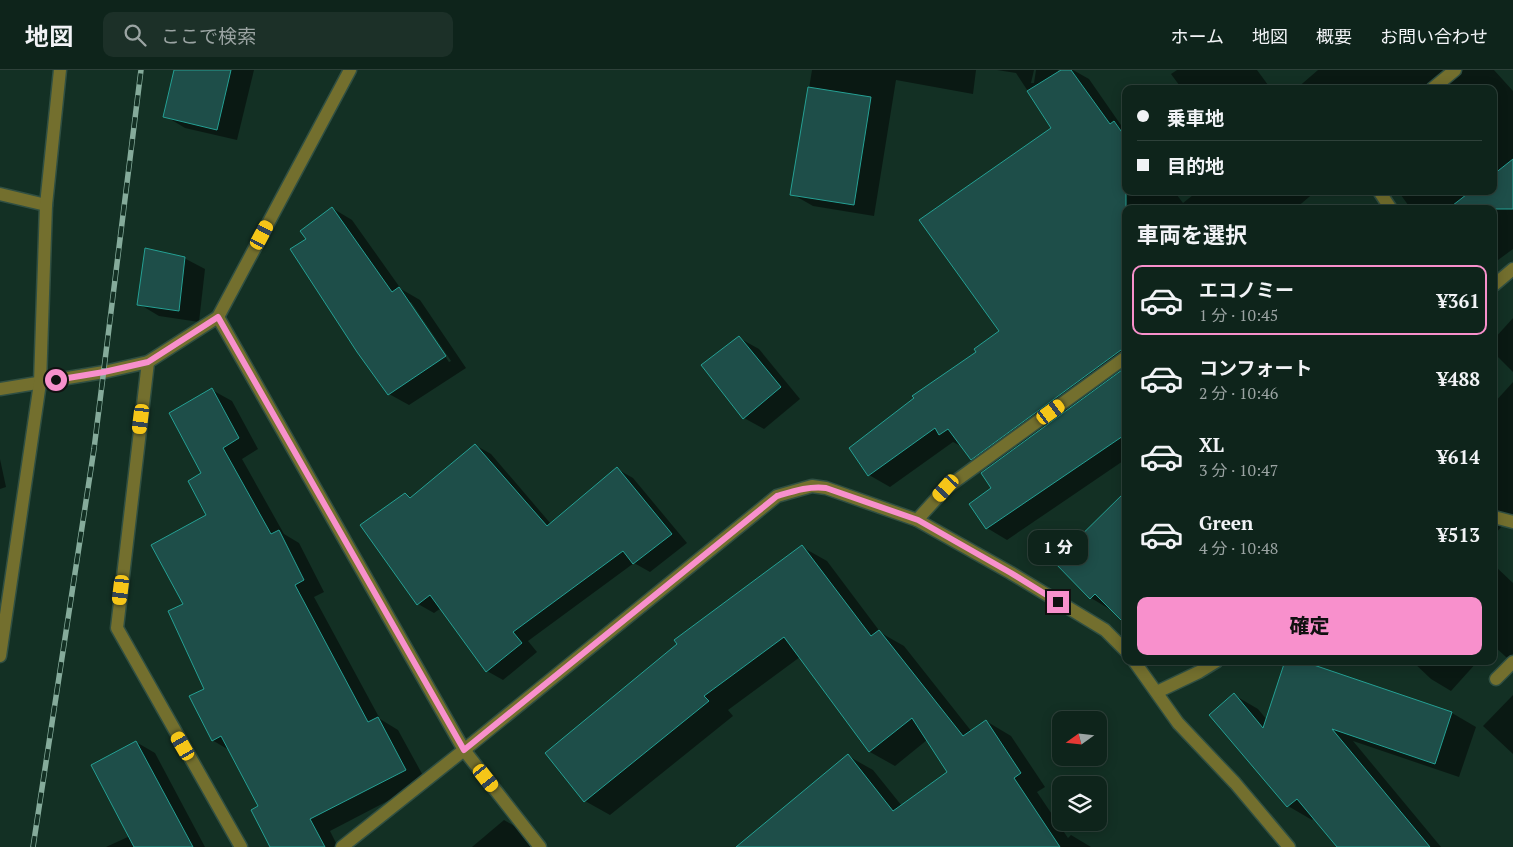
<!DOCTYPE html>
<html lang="ja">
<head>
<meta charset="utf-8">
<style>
	body { margin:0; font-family:"PT Serif","Noto Sans JP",serif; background:#1c3028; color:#f1f3f6; height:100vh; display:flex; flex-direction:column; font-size:19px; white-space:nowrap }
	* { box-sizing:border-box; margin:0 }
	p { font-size:16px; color:#9ba4a3 }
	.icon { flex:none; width:28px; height:28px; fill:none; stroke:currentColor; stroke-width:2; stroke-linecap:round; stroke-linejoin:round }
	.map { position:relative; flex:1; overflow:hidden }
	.sheet { position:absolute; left:1122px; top:135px; width:375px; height:460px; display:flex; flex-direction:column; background:#0e241b; border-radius:10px; box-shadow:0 2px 12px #0003,0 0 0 1px #2e413a }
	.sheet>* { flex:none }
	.top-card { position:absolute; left:1122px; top:15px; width:375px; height:110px; border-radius:10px; box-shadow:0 2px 12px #0003,0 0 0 1px #2e413a; display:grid; align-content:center; height:110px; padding:0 15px; background:#0e241b }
	.needle { width:32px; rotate:255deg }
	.controls { position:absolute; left:1052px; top:641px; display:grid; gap:10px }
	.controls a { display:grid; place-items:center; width:55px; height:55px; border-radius:10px; background:#0e241b; box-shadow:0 2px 12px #0003,0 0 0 1px #2e413a; font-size:25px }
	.end { position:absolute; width:22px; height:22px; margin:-11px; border:6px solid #f890cc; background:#111; box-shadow:0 0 0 2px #111 }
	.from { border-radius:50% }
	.bubble { position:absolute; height:35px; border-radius:10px; background:#0e241b; box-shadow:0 2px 12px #0003,0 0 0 1px #2e413a; font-size:16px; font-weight:800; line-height:35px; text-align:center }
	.car { position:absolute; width:15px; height:30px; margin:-15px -8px; border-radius:6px; box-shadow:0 0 4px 1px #0007; background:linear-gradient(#f5c518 24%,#345 0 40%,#f5c518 0 76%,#345 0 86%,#f5c518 0) }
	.top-card b { display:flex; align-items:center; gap:18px; height:48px; font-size:19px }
	.top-card b+b { border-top:1px solid #2e413a }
	.top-card i { width:12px; height:12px; background:#f1f3f6 }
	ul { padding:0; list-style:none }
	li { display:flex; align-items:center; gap:15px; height:70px; margin:0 10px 8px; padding:0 5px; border:2px solid transparent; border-radius:10px }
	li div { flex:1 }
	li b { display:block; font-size:19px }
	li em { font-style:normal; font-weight:800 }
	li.current { border-color:#f890cc }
	li>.icon { width:45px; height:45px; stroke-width:1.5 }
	h2 { padding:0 15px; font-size:22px; line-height:60px }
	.button { display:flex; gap:10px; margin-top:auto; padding:10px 15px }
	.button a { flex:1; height:58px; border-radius:10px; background:#f890cc; color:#111; font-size:20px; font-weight:800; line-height:58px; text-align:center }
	header { display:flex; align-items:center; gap:30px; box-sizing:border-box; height:70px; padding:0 25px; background:#0e241b; border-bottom:1px solid #2e413a }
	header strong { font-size:24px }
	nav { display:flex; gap:28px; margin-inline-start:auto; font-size:18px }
	.search { width:350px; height:45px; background:#1c3028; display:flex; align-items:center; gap:12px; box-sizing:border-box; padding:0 18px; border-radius:10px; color:#9ba4a3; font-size:19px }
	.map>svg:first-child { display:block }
	.shadow { fill:#0007; fill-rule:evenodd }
	.building { fill:#1e4e49; stroke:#25a094 }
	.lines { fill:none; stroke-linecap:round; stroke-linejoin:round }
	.minor-casing { stroke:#304f42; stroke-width:15 }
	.minor { stroke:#736f2e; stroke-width:12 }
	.rail-casing { stroke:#85ab9b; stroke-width:5.5 }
	.rail { stroke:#133024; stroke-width:4; stroke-dasharray:11; stroke-linecap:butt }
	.route { stroke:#f890cc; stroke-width:6 }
</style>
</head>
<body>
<header>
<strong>地図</strong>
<div class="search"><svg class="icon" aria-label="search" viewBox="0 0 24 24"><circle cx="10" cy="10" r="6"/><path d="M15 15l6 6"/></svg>ここで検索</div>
<nav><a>ホーム</a><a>地図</a><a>概要</a><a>お問い合わせ</a></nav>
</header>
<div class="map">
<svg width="1513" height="777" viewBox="0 0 1513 777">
	<rect width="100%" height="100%" fill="#133024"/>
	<!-- shadow -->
	<g class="shadow">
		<polygon points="175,0 254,0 237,70 185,58 165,46"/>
		<polygon points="812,0 976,0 973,24 896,10 874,146 813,136 792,124"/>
		<polygon points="997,0 1034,0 1031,13 1034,13 1036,0 1058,0 1058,4 1064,0 1073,0 1089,9 1123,58 1126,59 1126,121 1174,121 1183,133 1198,121 1316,121 1295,139 1126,139 1126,239 1113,249 1126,267 1126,389 1007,470 987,458 970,434 993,418 989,398 972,389 961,376 953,372 890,417 869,405 978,282 1001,261 1052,58 1016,3"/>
		<polygon points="1177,0 1257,0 1271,19 1182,19 1171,4"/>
		<polygon points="1318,0 1494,0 1513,21 1513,179 1494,193 1494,139 1411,139 1398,121 1494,121 1494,19 1446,19 1441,16 1437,19 1296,19"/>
		<path d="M332,138L352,150L401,219L420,230L466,298L409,335L389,324L307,169ZM408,232H411L451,291L449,292Z"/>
		<polygon points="184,188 205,199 199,252 159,246 139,234"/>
		<polygon points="1513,248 1513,302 1494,283 1494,269"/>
		<polygon points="739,268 759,279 800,329 764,359 744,348"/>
		<polygon points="1513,312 1513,444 1494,465 1494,333"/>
		<polygon points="212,320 232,331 258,379 242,389 284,464 299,473 324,522 314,527 380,649 398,660 426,711 330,761 338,777 271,777 259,737 229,680 212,670 206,619 185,535 208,445 202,404"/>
		<polygon points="475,375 491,384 551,454 617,399 633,408 687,473 650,502 634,493 528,571 537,582 503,610 487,601 441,538 434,543 418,534 406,424 412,428"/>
		<polygon points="0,389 6,417 0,419"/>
		<polygon points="1124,425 1126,426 1126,549 1091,528 1056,492"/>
		<polygon points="802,477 827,491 881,563 904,576 972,662 986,651 1011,666 1045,717 1037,722 1068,768 1071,765 1091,777 738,777 848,686 873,700 902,736 949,703 927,670 895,696 870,682 800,587 728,640 733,646 610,745 585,731"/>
		<polygon points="1494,495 1513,513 1513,591 1506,587 1494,576"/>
		<polygon points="1412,591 1478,591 1451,621 1431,609"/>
		<polygon points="1234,625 1258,639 1267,650 1452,643 1476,657 1459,707 1353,671 1441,777 1339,777 1314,748 1312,750 1288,736"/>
		<polygon points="1513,625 1513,684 1483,656"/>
		<polygon points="136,672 155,683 205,777 106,777 130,766"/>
		<polygon points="504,750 531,766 540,777 472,777"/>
	</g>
	<!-- building -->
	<g class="building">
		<polygon points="174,0 231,0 217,60 163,47"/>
		<polygon points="1061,0 1071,0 1110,54 1114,51 1126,68 1126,279 1121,280 971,390 948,359 939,365 935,358 868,406 849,378 914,328 912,326 976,282 974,279 999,261 919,150 1051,58 1027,21"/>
		<polygon points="808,17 871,27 854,135 790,125"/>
		<polygon points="1513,89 1513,139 1448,139 1471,121 1494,121 1494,104"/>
		<polygon points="332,137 392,222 399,217 446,286 388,325 357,282 290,179 306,169 300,161"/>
		<polygon points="145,178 185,187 179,241 137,235"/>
		<polygon points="739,266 781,317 743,349 701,295"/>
		<polygon points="1126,297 1126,364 986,459 969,434 991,418 981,403"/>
		<polygon points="212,318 239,368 223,378 271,464 279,460 304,510 295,515 368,652 378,647 406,700 310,749 325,777 270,777 251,740 258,736 221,666 212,671 189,626 204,619 168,541 183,534 151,475 206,445 188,411 201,403 169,343"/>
		<polygon points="475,374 547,456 617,397 672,464 633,494 623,481 513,562 522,573 486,602 430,525 417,535 360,455 405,423 410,428"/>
		<polygon points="1126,421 1126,555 1095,524 1090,529 1054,492"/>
		<polygon points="802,475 871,566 879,560 963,666 986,650 1021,703 1014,708 1060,777 736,777 848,684 893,741 947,702 912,648 869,682 784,567 704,626 709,631 584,732 545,683 677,574 674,570"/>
		<polygon points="1285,591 1302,591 1452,642 1435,694 1332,659 1430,777 1337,777 1297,729 1287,737 1209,645 1234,623 1263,658"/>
		<polygon points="136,671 193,777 134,777 91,695"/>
	</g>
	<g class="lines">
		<defs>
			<g id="minor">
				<polyline points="1432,19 1455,0"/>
				<polyline points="1379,121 1391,139"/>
				<polyline points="0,124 46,135"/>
				<polyline points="1494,215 1513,199"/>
				<polyline points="218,247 350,0"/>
				<polyline points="148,292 117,558 241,777"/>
				<polyline points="0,319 104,302 148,292 218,247 464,680 777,426 812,416 826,418 917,450 1011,503 1105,560 1126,581"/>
				<polyline points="1494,447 1513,452"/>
				<polyline points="917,450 946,418 1126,287"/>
				<polyline points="0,586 40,313 46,135 60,0"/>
				<polyline points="1134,591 1178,653 1235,713 1289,777"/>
				<polyline points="1496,609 1513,592"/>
				<polyline points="1157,622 1199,602 1217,591"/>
				<polyline points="342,777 464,680 540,777"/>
			</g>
		</defs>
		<!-- minor casing -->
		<use href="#minor" class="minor-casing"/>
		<!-- minor -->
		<use href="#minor" class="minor"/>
		<defs>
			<polyline id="rail" points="33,777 94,379 141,0"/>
		</defs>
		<!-- rail casing -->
		<use href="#rail" class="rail-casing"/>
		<!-- rail -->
		<use href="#rail" class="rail"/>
	</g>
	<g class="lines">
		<!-- route -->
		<path class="route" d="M56,310L104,302L148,292L218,247L464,680L777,426C794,421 809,416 826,418L918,450L1011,503L1058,532"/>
	</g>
</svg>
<div class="controls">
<a><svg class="needle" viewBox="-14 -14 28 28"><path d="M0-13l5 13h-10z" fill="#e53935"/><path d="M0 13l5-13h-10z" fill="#9ba4a3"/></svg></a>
<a><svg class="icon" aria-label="layers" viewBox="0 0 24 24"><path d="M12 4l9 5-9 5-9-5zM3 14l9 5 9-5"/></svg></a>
</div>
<i class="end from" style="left:56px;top:310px"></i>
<i class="end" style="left:1058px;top:532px"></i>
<div class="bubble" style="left:1028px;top:460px;width:60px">1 分</div>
<i class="car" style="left:262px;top:165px;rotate:28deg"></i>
<i class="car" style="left:1051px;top:342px;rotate:54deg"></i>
<i class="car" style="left:141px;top:349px;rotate:187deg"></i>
<i class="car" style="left:946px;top:418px;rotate:222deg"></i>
<i class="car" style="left:121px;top:520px;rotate:187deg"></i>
<i class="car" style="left:183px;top:676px;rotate:330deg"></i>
<i class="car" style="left:486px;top:708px;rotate:142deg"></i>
<div class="top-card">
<b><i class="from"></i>乗車地</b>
<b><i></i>目的地</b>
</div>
<section class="sheet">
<h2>車両を選択</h2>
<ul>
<li class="current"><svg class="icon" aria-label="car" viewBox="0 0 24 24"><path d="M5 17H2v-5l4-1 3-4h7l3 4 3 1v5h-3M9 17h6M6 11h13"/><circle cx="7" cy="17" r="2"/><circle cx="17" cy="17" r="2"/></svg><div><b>エコノミー</b><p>1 分 · 10:45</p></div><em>¥361</em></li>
<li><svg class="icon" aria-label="car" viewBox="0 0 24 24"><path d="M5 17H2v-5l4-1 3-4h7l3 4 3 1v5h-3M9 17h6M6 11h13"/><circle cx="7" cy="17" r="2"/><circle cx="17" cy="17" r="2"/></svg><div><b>コンフォート</b><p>2 分 · 10:46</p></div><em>¥488</em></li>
<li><svg class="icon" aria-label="car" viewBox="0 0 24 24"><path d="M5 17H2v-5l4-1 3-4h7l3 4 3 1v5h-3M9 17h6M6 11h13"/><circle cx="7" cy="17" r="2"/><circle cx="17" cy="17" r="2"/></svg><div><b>XL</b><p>3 分 · 10:47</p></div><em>¥614</em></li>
<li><svg class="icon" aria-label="car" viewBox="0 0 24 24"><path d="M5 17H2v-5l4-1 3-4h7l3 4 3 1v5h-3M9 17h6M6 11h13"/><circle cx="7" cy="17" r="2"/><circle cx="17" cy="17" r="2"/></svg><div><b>Green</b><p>4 分 · 10:48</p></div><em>¥513</em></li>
</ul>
<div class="button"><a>確定</a></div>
</section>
</div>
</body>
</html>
